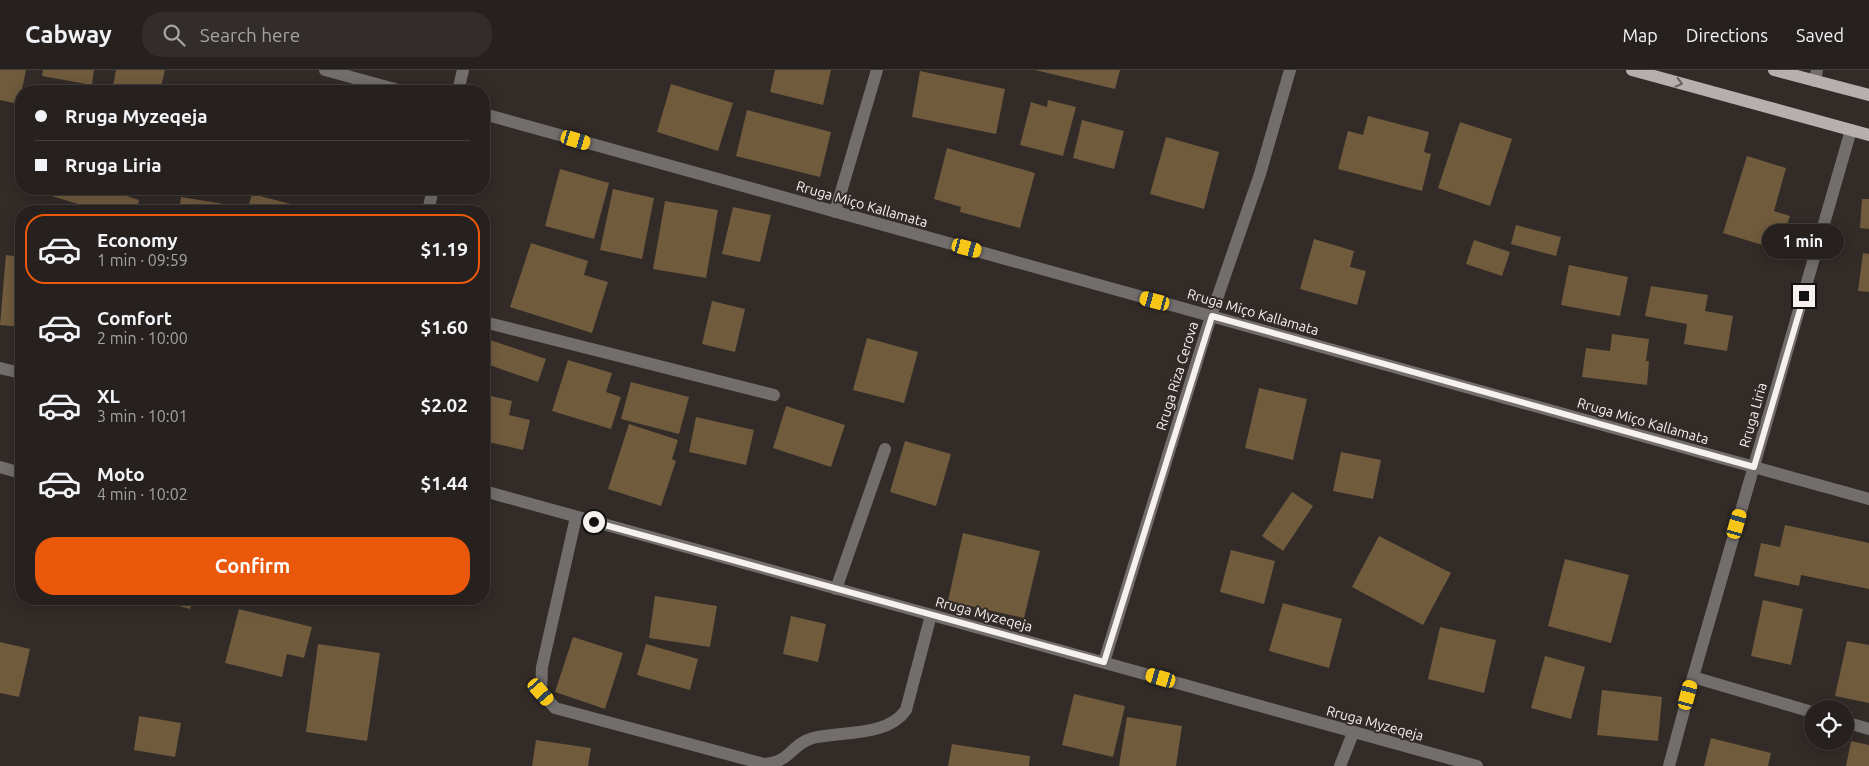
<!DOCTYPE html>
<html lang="en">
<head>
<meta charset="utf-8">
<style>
	body { margin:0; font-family:Ubuntu,sans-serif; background:#322d2b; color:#f1f3f6; height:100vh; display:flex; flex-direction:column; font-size:19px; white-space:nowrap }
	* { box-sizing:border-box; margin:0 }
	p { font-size:16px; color:#a4a3a4 }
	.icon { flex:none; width:28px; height:28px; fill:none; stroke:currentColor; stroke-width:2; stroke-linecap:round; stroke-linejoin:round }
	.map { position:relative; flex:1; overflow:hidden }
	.details { position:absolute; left:15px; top:135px; width:475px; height:400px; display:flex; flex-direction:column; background:#26201e; border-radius:20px; box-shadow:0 2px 12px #0003,0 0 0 1px #423e3c }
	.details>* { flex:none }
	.top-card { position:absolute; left:15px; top:15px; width:475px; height:110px; border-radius:20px; box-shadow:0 2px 12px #0003,0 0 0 1px #423e3c; display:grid; align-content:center; height:110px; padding:0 20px; background:#26201e }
	.tools { position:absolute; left:1804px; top:630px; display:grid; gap:10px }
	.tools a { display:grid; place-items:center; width:50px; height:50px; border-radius:50%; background:#26201e; box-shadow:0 2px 12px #0003,0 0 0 1px #423e3c; font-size:25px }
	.end { position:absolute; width:22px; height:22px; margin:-11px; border:6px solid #f6f1ef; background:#111; box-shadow:0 0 0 2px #111 }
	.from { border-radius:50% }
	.bubble { position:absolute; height:35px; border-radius:18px; background:#26201e; box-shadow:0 2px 12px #0003,0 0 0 1px #423e3c; font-size:16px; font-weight:600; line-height:35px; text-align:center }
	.car { position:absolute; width:15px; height:30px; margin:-15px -8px; border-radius:6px; box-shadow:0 0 4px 1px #0007; background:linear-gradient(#f5c518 24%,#345 0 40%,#f5c518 0 76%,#345 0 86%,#f5c518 0) }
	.top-card b { display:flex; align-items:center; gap:18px; height:48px; font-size:19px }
	.top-card b+b { border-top:1px solid #423e3c }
	.top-card i { width:12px; height:12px; background:#f1f3f6 }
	ul { padding:9px 0 0; list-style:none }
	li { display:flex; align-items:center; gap:15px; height:70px; margin:0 10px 8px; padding:0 10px; border:2px solid transparent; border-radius:20px }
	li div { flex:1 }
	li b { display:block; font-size:19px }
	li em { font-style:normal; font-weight:600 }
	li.selected { border-color:#ea580c }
	li>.icon { width:45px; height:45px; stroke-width:1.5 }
	.button { display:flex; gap:10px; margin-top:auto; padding:10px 20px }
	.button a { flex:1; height:58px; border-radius:20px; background:#ea580c; color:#fff; font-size:20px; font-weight:600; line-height:58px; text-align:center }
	header { display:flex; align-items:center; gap:30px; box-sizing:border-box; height:70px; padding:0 25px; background:#26201e; border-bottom:1px solid #423e3c }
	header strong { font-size:24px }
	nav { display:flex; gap:28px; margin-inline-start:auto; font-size:18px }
	.search { width:350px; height:45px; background:#322d2b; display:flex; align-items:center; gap:12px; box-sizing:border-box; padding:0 18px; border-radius:20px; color:#a4a3a4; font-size:19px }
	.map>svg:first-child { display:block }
	.building { fill:#705b3d }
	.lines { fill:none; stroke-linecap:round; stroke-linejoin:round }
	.minor { stroke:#726e6e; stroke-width:12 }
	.major { stroke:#b7aeb0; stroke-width:12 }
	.oneway { stroke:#675f5e }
	.route { stroke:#f6f1ef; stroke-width:6 }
	.labels { text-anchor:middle; stroke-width:4; stroke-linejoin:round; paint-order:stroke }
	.street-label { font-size:14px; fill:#f6f1ef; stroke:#322b28 }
</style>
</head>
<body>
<header>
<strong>Cabway</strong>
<div class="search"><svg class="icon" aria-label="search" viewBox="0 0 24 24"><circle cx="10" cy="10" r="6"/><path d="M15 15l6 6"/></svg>Search here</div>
<nav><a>Map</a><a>Directions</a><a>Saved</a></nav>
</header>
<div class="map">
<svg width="1869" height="696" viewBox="0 0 1869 696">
	<rect width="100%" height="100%" fill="#322b28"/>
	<!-- building -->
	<g class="building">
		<polygon points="0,0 26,0 19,34 0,30"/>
		<polygon points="43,0 94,0 92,15 42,6"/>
		<polygon points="116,0 165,0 160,21 112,21"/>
		<polygon points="775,0 831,0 823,35 770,22"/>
		<polygon points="1035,0 1120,0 1115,19"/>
		<polygon points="920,1 1005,19 996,64 912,47"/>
		<polygon points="671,14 733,33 718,81 657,62"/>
		<polygon points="1048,30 1076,37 1063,86 1020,75 1031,32 1047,37"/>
		<polygon points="747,40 831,62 820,107 736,86"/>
		<polygon points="1368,46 1429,62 1424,82 1431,84 1422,121 1338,99 1348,61 1363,65"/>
		<polygon points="1082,50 1124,61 1114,99 1073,88"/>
		<polygon points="1460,52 1512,69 1490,136 1438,118"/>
		<polygon points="1166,67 1219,82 1204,139 1150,124"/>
		<polygon points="947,78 1035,103 1020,158 960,142 961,137 934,129"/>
		<polygon points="1747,86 1786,98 1774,141 1790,146 1779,180 1723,163"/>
		<polygon points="560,99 609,113 594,169 545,156"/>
		<polygon points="47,119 112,119 111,121 139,130 136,141 101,141 45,124"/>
		<polygon points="613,119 654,128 642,189 600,180"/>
		<polygon points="252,124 318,141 247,141"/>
		<polygon points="181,127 224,134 223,141 179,141"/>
		<polygon points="1862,129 1869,129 1869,159 1860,158"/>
		<polygon points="665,131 718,140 706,208 653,199"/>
		<polygon points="733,137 771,145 760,192 722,184"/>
		<polygon points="1516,155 1561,167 1556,186 1511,174"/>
		<polygon points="1314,169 1354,181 1350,197 1366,201 1357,235 1300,219"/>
		<polygon points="1474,170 1510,182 1502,206 1466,194"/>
		<polygon points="531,173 588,191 584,205 608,212 592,263 510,237"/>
		<polygon points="1863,183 1869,184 1869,222 1858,221"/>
		<polygon points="6,185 21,187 21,257 0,255"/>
		<polygon points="1569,195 1628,207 1620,246 1561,235"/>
		<polygon points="1651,216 1708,225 1705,241 1733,246 1727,281 1684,274 1687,254 1645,246"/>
		<polygon points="712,231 745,239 735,282 702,274"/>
		<polygon points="1612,264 1649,269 1646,291 1649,291 1647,315 1582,307 1586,278 1610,281"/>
		<polygon points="867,268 918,282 904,333 853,320"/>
		<polygon points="490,270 546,289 538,312 484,293"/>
		<polygon points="568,290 612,303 606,322 621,327 611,359 552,341"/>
		<polygon points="631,312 689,327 679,364 621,349"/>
		<polygon points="1259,318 1307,329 1293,390 1245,378"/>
		<polygon points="487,325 512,331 509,345 530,350 523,380 484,371 484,341"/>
		<polygon points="786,336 845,355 831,397 773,378"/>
		<polygon points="696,347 754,360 746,395 689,382"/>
		<polygon points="629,354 678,370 672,389 676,391 661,436 608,419"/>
		<polygon points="905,371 951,384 936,436 890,422"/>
		<polygon points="1341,382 1381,390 1373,429 1333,421"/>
		<polygon points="1292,422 1313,436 1283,481 1262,466"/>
		<polygon points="1785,455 1869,473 1869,519 1801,505 1799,516 1754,506 1761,473 1780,477"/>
		<polygon points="963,463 1040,481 1024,548 948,531"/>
		<polygon points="1379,466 1451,503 1423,555 1352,517"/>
		<polygon points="1231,480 1275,491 1264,534 1220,522"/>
		<polygon points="1565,489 1629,505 1611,573 1548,556"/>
		<polygon points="655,526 717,536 710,577 649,568"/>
		<polygon points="155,529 193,529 190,539"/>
		<polygon points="1763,530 1803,539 1791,595 1751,586"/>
		<polygon points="1283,533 1342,549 1329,598 1269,581"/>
		<polygon points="239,539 312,557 304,588 287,584 282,607 225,593"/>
		<polygon points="791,546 826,554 818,592 783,584"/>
		<polygon points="1440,557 1496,570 1484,623 1428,609"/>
		<polygon points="573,567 623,583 605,639 555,622"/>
		<polygon points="1847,571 1869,575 1869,633 1835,626"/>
		<polygon points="0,572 30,579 19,627 0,623"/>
		<polygon points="318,574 380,583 367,671 306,662"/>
		<polygon points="646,574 698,589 690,620 637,605"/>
		<polygon points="1545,586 1585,597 1571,649 1531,638"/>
		<polygon points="1602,620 1662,627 1658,671 1597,665"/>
		<polygon points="1074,624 1125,636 1113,687 1062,675"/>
		<polygon points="139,646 181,653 175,687 134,680"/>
		<polygon points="1127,647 1182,656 1176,696 1119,696"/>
		<polygon points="1711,668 1771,683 1768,696 1704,696"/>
		<polygon points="536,670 591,678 588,696 532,696"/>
		<polygon points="1851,671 1869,675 1869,696 1846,696"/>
		<polygon points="952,674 1030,686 1029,696 948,696"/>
	</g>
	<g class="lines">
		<!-- minor -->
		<g class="minor">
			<polyline points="325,0 402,21"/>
			<polyline points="1815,11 1817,0"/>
			<polyline points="458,21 463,0"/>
			<polyline points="484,44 1869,429"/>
			<polyline points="428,141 433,119"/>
			<polyline points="835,142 877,0"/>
			<polyline points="484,252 774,325"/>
			<polyline points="0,298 21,303"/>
			<polyline points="0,397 21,403"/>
			<polyline points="484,421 1477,696"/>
			<path d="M576,447L542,597L541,622L555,638L764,694C790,693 791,674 813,668C843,661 887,667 906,640L931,545"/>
			<polyline points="836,519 885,379"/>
			<polyline points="1104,592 1211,246 1260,104 1290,0"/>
			<polyline points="1693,607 1812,642"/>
			<polyline points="1845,652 1869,659"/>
			<polyline points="1340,696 1353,663"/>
			<polyline points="1669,696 1693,607 1851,60"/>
		</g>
		<!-- major -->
		<g class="major">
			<polyline points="1632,0 1869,65"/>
			<polyline points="1774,0 1869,25"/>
		</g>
	</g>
	<!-- one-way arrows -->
	<defs><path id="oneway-chevron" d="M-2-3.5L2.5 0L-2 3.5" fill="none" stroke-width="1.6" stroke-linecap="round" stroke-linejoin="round" transform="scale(1.25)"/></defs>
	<use class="oneway" href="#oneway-chevron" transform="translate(1679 13) rotate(15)"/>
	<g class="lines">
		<!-- route -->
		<polyline class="route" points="594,452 1104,592 1212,246 1754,397 1804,226"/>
	</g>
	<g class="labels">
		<!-- street labels -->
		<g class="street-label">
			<text transform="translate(862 134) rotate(16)" y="5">Rruga Miço Kallamata</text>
			<text transform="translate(1253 242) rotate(16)" y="5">Rruga Miço Kallamata</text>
			<text transform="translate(1177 306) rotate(-73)" y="5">Rruga Riza Cerova</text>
			<text transform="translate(1753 345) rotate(-74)" y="5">Rruga Liria</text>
			<text transform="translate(1643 351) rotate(16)" y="5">Rruga Miço Kallamata</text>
			<text transform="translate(984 544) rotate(15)" y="5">Rruga Myzeqeja</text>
			<text transform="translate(1375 653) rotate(15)" y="5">Rruga Myzeqeja</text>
		</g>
	</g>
</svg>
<div class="tools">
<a><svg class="icon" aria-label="locate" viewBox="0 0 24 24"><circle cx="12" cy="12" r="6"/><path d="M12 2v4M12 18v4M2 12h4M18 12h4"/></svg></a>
</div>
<i class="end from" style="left:594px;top:452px"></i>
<i class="end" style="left:1804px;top:226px"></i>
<div class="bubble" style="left:1762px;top:154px;width:82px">1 min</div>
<i class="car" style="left:576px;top:70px;rotate:106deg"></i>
<i class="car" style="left:967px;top:178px;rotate:105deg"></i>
<i class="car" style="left:1155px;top:231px;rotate:285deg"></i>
<i class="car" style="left:1737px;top:454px;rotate:16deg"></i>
<i class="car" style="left:1161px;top:608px;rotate:286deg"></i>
<i class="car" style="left:541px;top:622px;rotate:139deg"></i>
<i class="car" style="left:1688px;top:625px;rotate:15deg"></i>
<div class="top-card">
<b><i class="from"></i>Rruga Myzeqeja</b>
<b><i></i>Rruga Liria</b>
</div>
<section class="details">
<ul>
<li class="selected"><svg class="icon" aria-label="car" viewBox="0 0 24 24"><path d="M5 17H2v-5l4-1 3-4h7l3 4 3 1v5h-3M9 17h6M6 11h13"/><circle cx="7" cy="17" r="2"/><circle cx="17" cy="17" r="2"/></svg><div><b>Economy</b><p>1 min · 09:59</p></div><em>$1.19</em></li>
<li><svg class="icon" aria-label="car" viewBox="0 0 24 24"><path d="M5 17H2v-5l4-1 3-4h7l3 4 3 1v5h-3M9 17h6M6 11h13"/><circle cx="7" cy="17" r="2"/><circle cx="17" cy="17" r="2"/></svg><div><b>Comfort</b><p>2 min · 10:00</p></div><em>$1.60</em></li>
<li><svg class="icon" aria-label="car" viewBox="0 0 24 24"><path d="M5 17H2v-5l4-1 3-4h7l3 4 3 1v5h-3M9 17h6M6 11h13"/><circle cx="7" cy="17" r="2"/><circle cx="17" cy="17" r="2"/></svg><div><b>XL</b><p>3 min · 10:01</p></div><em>$2.02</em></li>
<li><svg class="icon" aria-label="car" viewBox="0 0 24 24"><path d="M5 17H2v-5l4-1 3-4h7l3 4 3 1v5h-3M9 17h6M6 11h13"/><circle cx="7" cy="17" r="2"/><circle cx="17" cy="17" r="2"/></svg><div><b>Moto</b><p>4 min · 10:02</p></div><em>$1.44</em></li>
</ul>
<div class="button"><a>Confirm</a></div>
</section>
</div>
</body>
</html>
